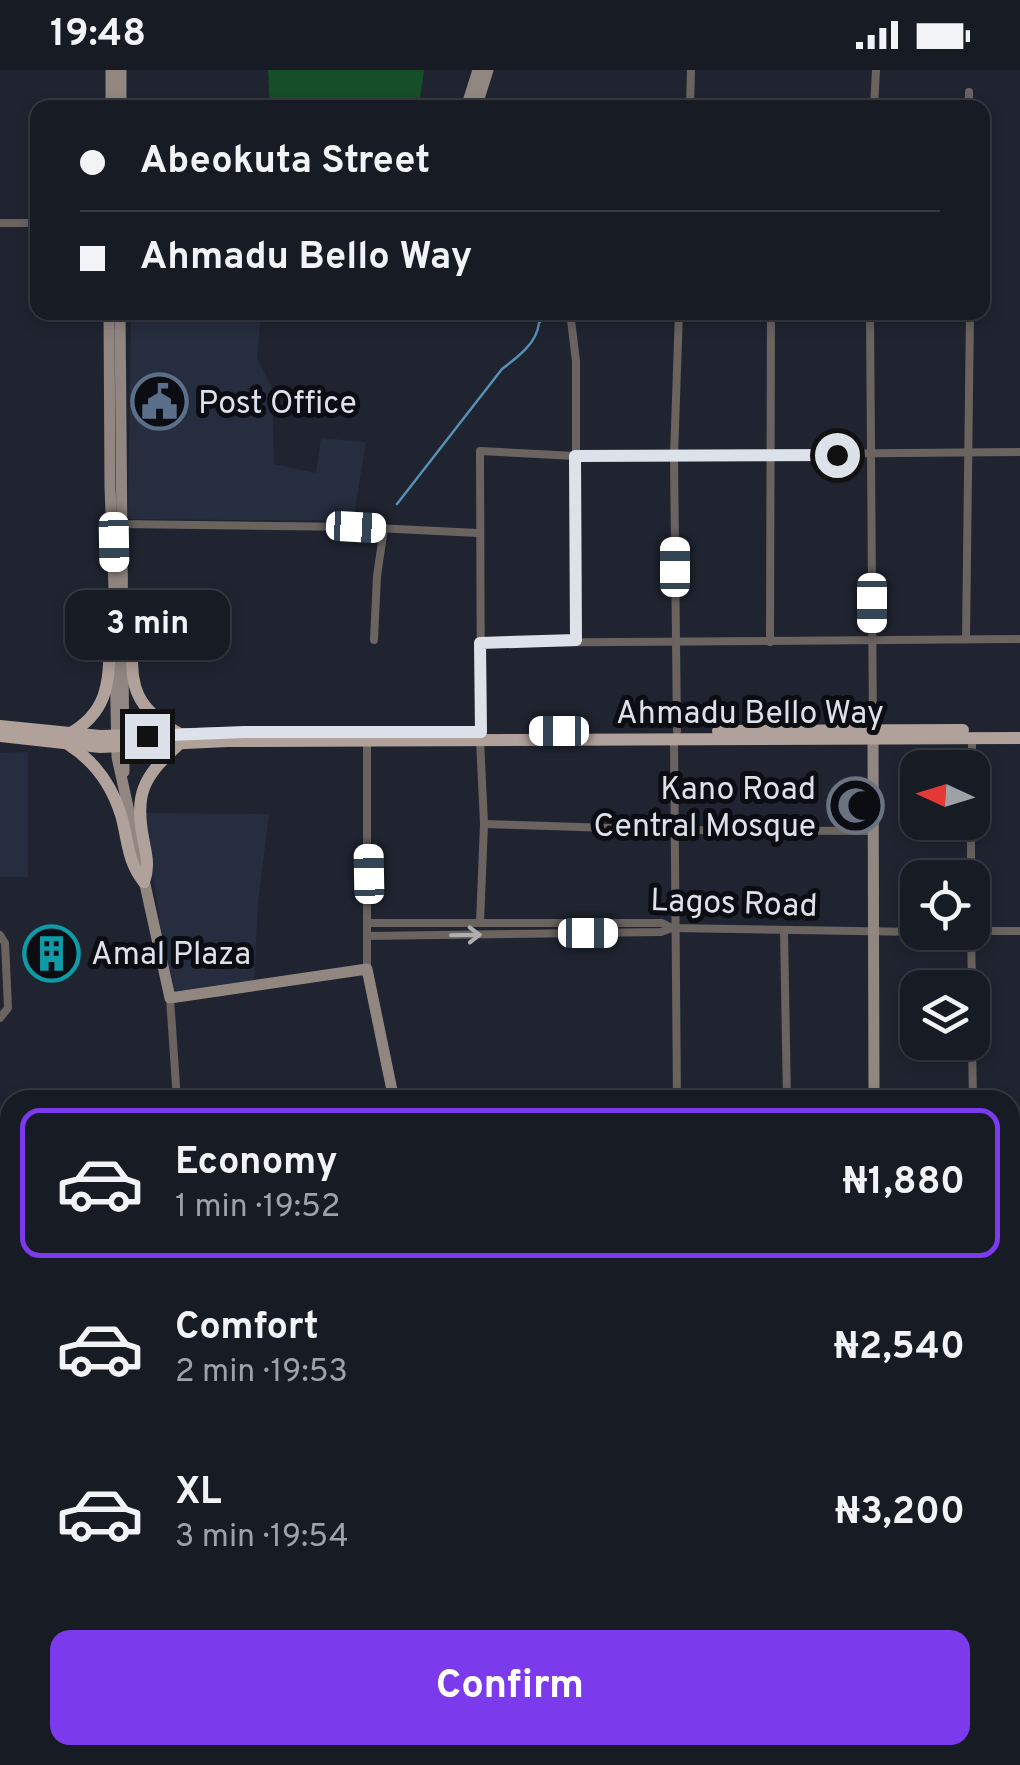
<!DOCTYPE html>
<html lang="en">
<head>
<meta charset="utf-8">
<style>
	body { margin:0; font-family:Overpass,sans-serif; background:#242831; color:#f1f3f6; height:100vh; display:flex; flex-direction:column; font-size:38px; white-space:nowrap }
	* { box-sizing:border-box; margin:0 }
	p { font-size:32px; color:#9ea1a6 }
	.icon { flex:none; width:55px; height:55px; fill:none; stroke:currentColor; stroke-width:2; stroke-linecap:round; stroke-linejoin:round }
	.map { position:relative; flex:1; overflow:hidden }
	.drawer { position:absolute; left:0px; top:1020px; width:1020px; height:675px; display:flex; flex-direction:column; background:#171b24; border-radius:30px 30px 0 0; box-shadow:0 5px 15px #0003,0 0 0 2px #363941 }
	.drawer>* { flex:none }
	.banner { position:absolute; left:30px; top:30px; width:960px; height:220px; border-radius:20px; box-shadow:0 5px 15px #0003,0 0 0 2px #363941; display:grid; align-content:center; height:220px; padding:0 50px; background:#171b24 }
	.needle { width:65px; rotate:274deg }
	.controls { position:absolute; left:900px; top:680px; display:grid; gap:20px }
	.controls a { display:grid; place-items:center; width:90px; height:90px; border-radius:20px; background:#171b24; box-shadow:0 5px 15px #0003,0 0 0 2px #363941; font-size:50px }
	.end { position:absolute; width:45px; height:45px; margin:-22px; border:12px solid #dde1e9; background:#111; box-shadow:0 0 0 5px #111 }
	.from { border-radius:50% }
	.bubble { position:absolute; height:70px; border-radius:20px; background:#171b24; box-shadow:0 5px 15px #0003,0 0 0 2px #363941; font-size:32px; font-weight:700; line-height:70px; text-align:center }
	.car { position:absolute; width:30px; height:60px; margin:-30px -15px; border-radius:12px; box-shadow:0 0 8px 2px #0007; background:linear-gradient(#fff 24%,#345 0 40%,#fff 0 76%,#345 0 86%,#fff 0) }
	.banner b { display:flex; align-items:center; gap:35px; height:95px; font-size:38px }
	.banner b+b { border-top:2px solid #363941 }
	.banner i { width:25px; height:25px; background:#f1f3f6 }
	ul { padding:18px 0 0; list-style:none }
	li { display:flex; align-items:center; gap:30px; height:150px; margin:0 20px 15px; padding:0 30px; border:5px solid transparent; border-radius:20px }
	li div { flex:1 }
	li b { display:block; font-size:38px }
	li em { font-style:normal; font-weight:700 }
	li.current { border-color:#7c3aed }
	li>.icon { width:90px; height:90px; stroke-width:1.5 }
	.action { display:flex; gap:20px; margin-top:auto; padding:20px 50px }
	.action a { flex:1; height:115px; border-radius:20px; background:#7c3aed; color:#fff; font-size:40px; font-weight:700; line-height:115px; text-align:center }
	.status { display:flex; justify-content:space-between; align-items:center; height:70px; padding:0 50px; background:#171b24; direction:ltr }
	.status svg { height:28px; fill:currentColor }
	.map>svg:first-child { display:block }
	.built { fill:#262d3e }
	.green { fill:#154e29 }
	.lines { fill:none; stroke-linecap:round; stroke-linejoin:round }
	.stream { stroke:#5690b4; stroke-width:2.5 }
	.street { stroke:#6a6360; stroke-width:8 }
	.secondary { stroke:#928681; stroke-width:11 }
	.primary { stroke:#b1a19b; stroke-width:12 }
	.oneway { stroke:#afafb2 }
	.route { stroke:#dde1e9; stroke-width:12 }
	.labels { text-anchor:middle; stroke-width:10; stroke-linejoin:round; paint-order:stroke }
	.poi-label { font-size:32px; fill:#dde1e9; stroke:#0b0d13; text-anchor:start }
	.street-label { font-size:32px; fill:#dde1e9; stroke:#0b0d13 }
</style>
</head>
<body>
<div class="status"><b>19:48</b><svg viewBox="0 0 49 12"><path d="M0 12V9h3v3zM5 12V6h3v6zM10 12V3h3v9zM15 12V0h3v12zM26 1h20v11H26zM47 4h2v5h-2z"/></svg></div>
<div class="map">
<svg width="1020" height="1695" viewBox="0 0 1020 1695">
	<rect width="100%" height="100%" fill="#1f2430"/>
	<!-- built -->
	<g class="built">
		<polygon points="131,243 301,243 261,245 257,288 272,318 274,394 316,403 321,368 366,372 353,451 128,449"/>
		<polygon points="28,682 28,807 0,807 0,683"/>
		<polygon points="144,743 269,744 258,833 254,913 170,922"/>
	</g>
	<!-- green -->
	<polygon class="green" points="268,0 424,0 419,37 270,37"/>
	<g class="lines">
		<!-- stream -->
		<g class="stream">
			<path d="M397,434L502,299C518,287 537,273 539,253L549,242"/>
			<polyline points="916,1685 917,1695"/>
		</g>
		<!-- street -->
		<g class="street">
			<polyline points="969,22 969,38"/>
			<polyline points="690,38 691,0"/>
			<polyline points="874,38 876,0"/>
			<polyline points="0,153 38,153"/>
			<polyline points="570,242 576,291 576,571"/>
			<polyline points="870,242 873,661"/>
			<polyline points="118,454 356,457 478,463"/>
			<polyline points="966,569 970,242"/>
			<polyline points="374,570 377,506 384,458"/>
			<polyline points="770,572 771,242"/>
			<polyline points="480,573 1020,569"/>
			<polyline points="677,661 674,386 679,242"/>
			<polyline points="481,662 480,381 575,386 1020,382"/>
			<polyline points="674,669 677,1030"/>
			<polyline points="972,698 972,668"/>
			<polyline points="484,754 676,760 871,761"/>
			<polyline points="971,808 971,752"/>
			<polyline points="369,853 662,853 672,858 918,862"/>
			<polyline points="480,853 484,754 480,670"/>
			<polyline points="784,860 787,1030"/>
			<polyline points="972,861 1020,861"/>
			<polyline points="971,862 972,918"/>
			<polyline points="0,865 5,873 8,938 0,948"/>
			<polyline points="368,866 661,862 672,858"/>
			<polyline points="367,899 367,670"/>
			<polyline points="170,928 177,1030"/>
			<polyline points="972,972 973,1030"/>
			<polyline points="1010,1046 1020,1046"/>
			<polyline points="0,1097 10,1100"/>
			<polyline points="1010,1130 1020,1130"/>
			<polyline points="0,1212 10,1217"/>
			<polyline points="1010,1222 1020,1222"/>
			<polyline points="1010,1308 1020,1308"/>
			<polyline points="1010,1398 1020,1398"/>
			<polyline points="1010,1483 1020,1484"/>
			<polyline points="1010,1640 1020,1646"/>
			<polyline points="338,1685 340,1695"/>
			<polyline points="396,1685 396,1695"/>
			<polyline points="444,1685 444,1695"/>
			<polyline points="490,1685 491,1695"/>
			<polyline points="591,1685 611,1695"/>
			<polyline points="5,1695 12,1685"/>
		</g>
		<!-- secondary -->
		<g class="secondary">
			<polyline points="121,0 121,38"/>
			<polyline points="111,38 111,0"/>
			<polyline points="466,38 478,0"/>
			<polyline points="476,38 488,0"/>
			<polyline points="109,242 110,417 115,543"/>
			<polyline points="120,242 124,702"/>
			<polyline points="115,587 117,687 170,928 367,899 394,1030"/>
			<polyline points="873,670 874,1030"/>
			<polyline points="994,1685 1002,1695"/>
			<polyline points="109,1695 117,1685"/>
			<polyline points="699,1695 706,1685"/>
		</g>
		<!-- primary -->
		<g class="primary">
			<path d="M125,535C143,595 111,623 178,663"/>
			<polyline points="0,656 100,666 283,662"/>
			<polyline points="718,661 963,660"/>
			<path d="M69,664C124,633 102,588 115,535"/>
			<polyline points="0,666 100,677 228,671 1020,668"/>
			<path d="M69,675C94,691 112,716 121,745C128,769 127,792 144,812"/>
			<path d="M144,812C149,798 147,788 144,773C134,725 142,708 178,675"/>
		</g>
	</g>
	<!-- one-way arrows -->
	<defs><path id="oneway-shaft" d="M-6 0H5M1.5-3L5.5 0L1.5 3" fill="none" stroke-width="1.6" stroke-linecap="round" stroke-linejoin="round" transform="scale(2.5)"/></defs>
	<use class="oneway" href="#oneway-shaft" transform="translate(466 865) rotate(-1)"/>
	<g class="lines">
		<!-- route -->
		<polyline class="route" points="147,666 244,662 481,662 480,573 576,570 575,386 837,385"/>
	</g>
	<!-- icons -->
	<defs>
		<symbol id="civic-ring" viewBox="-11 -11 22 22"><circle r="9.5" fill="#0b0d13" stroke="#5c6f8a" stroke-width="1.5"/><path d="M-.6-6.5H3V-4.5H.6V-3L4-1V1h2V6H-6V1h2V-1L-.6-3ZM-1.2 2.5V6h2.4V2.5Z" fill="#5c6f8a"/></symbol>
		<symbol id="mosque-ring" viewBox="-11 -11 22 22"><circle r="9.5" fill="#0b0d13" stroke="#6b7280" stroke-width="1.5"/><path d="M3.5-4.9A6 6 0 1 0 3.5 4.9A5 5 0 1 1 3.5-4.9Z" fill="#6b7280"/></symbol>
		<symbol id="building-ring" viewBox="-11 -11 22 22"><circle r="9.5" fill="#0b0d13" stroke="#0f9aa8" stroke-width="1.5"/><path d="M-4-6H4V6H1V3H-1V6H-4ZM-2.5-4.3h1.7v1.8h-1.7ZM.8-4.3h1.7v1.8H.8ZM-2.5-1h1.7V.8h-1.7ZM.8-1h1.7V.8H.8Z" fill="#0f9aa8"/></symbol>
	</defs>
	<g fill-rule="evenodd">
		<use href="#civic-ring" x="128" y="300" width="63" height="63"/>
		<use href="#mosque-ring" x="824" y="704" width="63" height="63"/>
		<use href="#building-ring" x="20" y="852" width="63" height="63"/>
	</g>
	<g class="labels">
		<!-- poi labels -->
		<g class="poi-label">
			<text x="198" y="343">Post Office</text>
			<text x="816" y="729" text-anchor="end">Kano Road<tspan x="816" dy="37">Central Mosque</tspan></text>
			<text x="91" y="894">Amal Plaza</text>
		</g>
		<!-- street labels -->
		<g class="street-label">
			<text x="750" y="653">Ahmadu Bello Way</text>
			<text transform="translate(734 832) rotate(2)" y="11">Lagos Road</text>
		</g>
	</g>
</svg>
<div class="controls">
<a><svg class="needle" viewBox="-14 -14 28 28"><path d="M0-13l5 13h-10z" fill="#e53935"/><path d="M0 13l5-13h-10z" fill="#9ea1a6"/></svg></a>
<a><svg class="icon" aria-label="locate" viewBox="0 0 24 24"><circle cx="12" cy="12" r="6"/><path d="M12 2v4M12 18v4M2 12h4M18 12h4"/></svg></a>
<a><svg class="icon" aria-label="layers" viewBox="0 0 24 24"><path d="M12 4l9 5-9 5-9-5zM3 14l9 5 9-5"/></svg></a>
</div>
<i class="end from" style="left:837px;top:385px"></i>
<i class="end" style="left:147px;top:666px"></i>
<div class="bubble" style="left:65px;top:520px;width:165px">3 min</div>
<i class="car" style="left:356px;top:457px;rotate:93deg"></i>
<i class="car" style="left:114px;top:472px;rotate:179deg"></i>
<i class="car" style="left:675px;top:497px;rotate:0deg"></i>
<i class="car" style="left:872px;top:533px;rotate:180deg"></i>
<i class="car" style="left:559px;top:661px;rotate:270deg"></i>
<i class="car" style="left:369px;top:804px;rotate:359deg"></i>
<i class="car" style="left:588px;top:863px;rotate:90deg"></i>
<div class="banner">
<b><i class="from"></i>Abeokuta Street</b>
<b><i></i>Ahmadu Bello Way</b>
</div>
<section class="drawer">
<ul>
<li class="current"><svg class="icon" aria-label="car" viewBox="0 0 24 24"><path d="M5 17H2v-5l4-1 3-4h7l3 4 3 1v5h-3M9 17h6M6 11h13"/><circle cx="7" cy="17" r="2"/><circle cx="17" cy="17" r="2"/></svg><div><b>Economy</b><p>1 min · 19:52</p></div><em>₦1,880</em></li>
<li><svg class="icon" aria-label="car" viewBox="0 0 24 24"><path d="M5 17H2v-5l4-1 3-4h7l3 4 3 1v5h-3M9 17h6M6 11h13"/><circle cx="7" cy="17" r="2"/><circle cx="17" cy="17" r="2"/></svg><div><b>Comfort</b><p>2 min · 19:53</p></div><em>₦2,540</em></li>
<li><svg class="icon" aria-label="car" viewBox="0 0 24 24"><path d="M5 17H2v-5l4-1 3-4h7l3 4 3 1v5h-3M9 17h6M6 11h13"/><circle cx="7" cy="17" r="2"/><circle cx="17" cy="17" r="2"/></svg><div><b>XL</b><p>3 min · 19:54</p></div><em>₦3,200</em></li>
</ul>
<div class="action"><a>Confirm</a></div>
</section>
</div>
</body>
</html>
